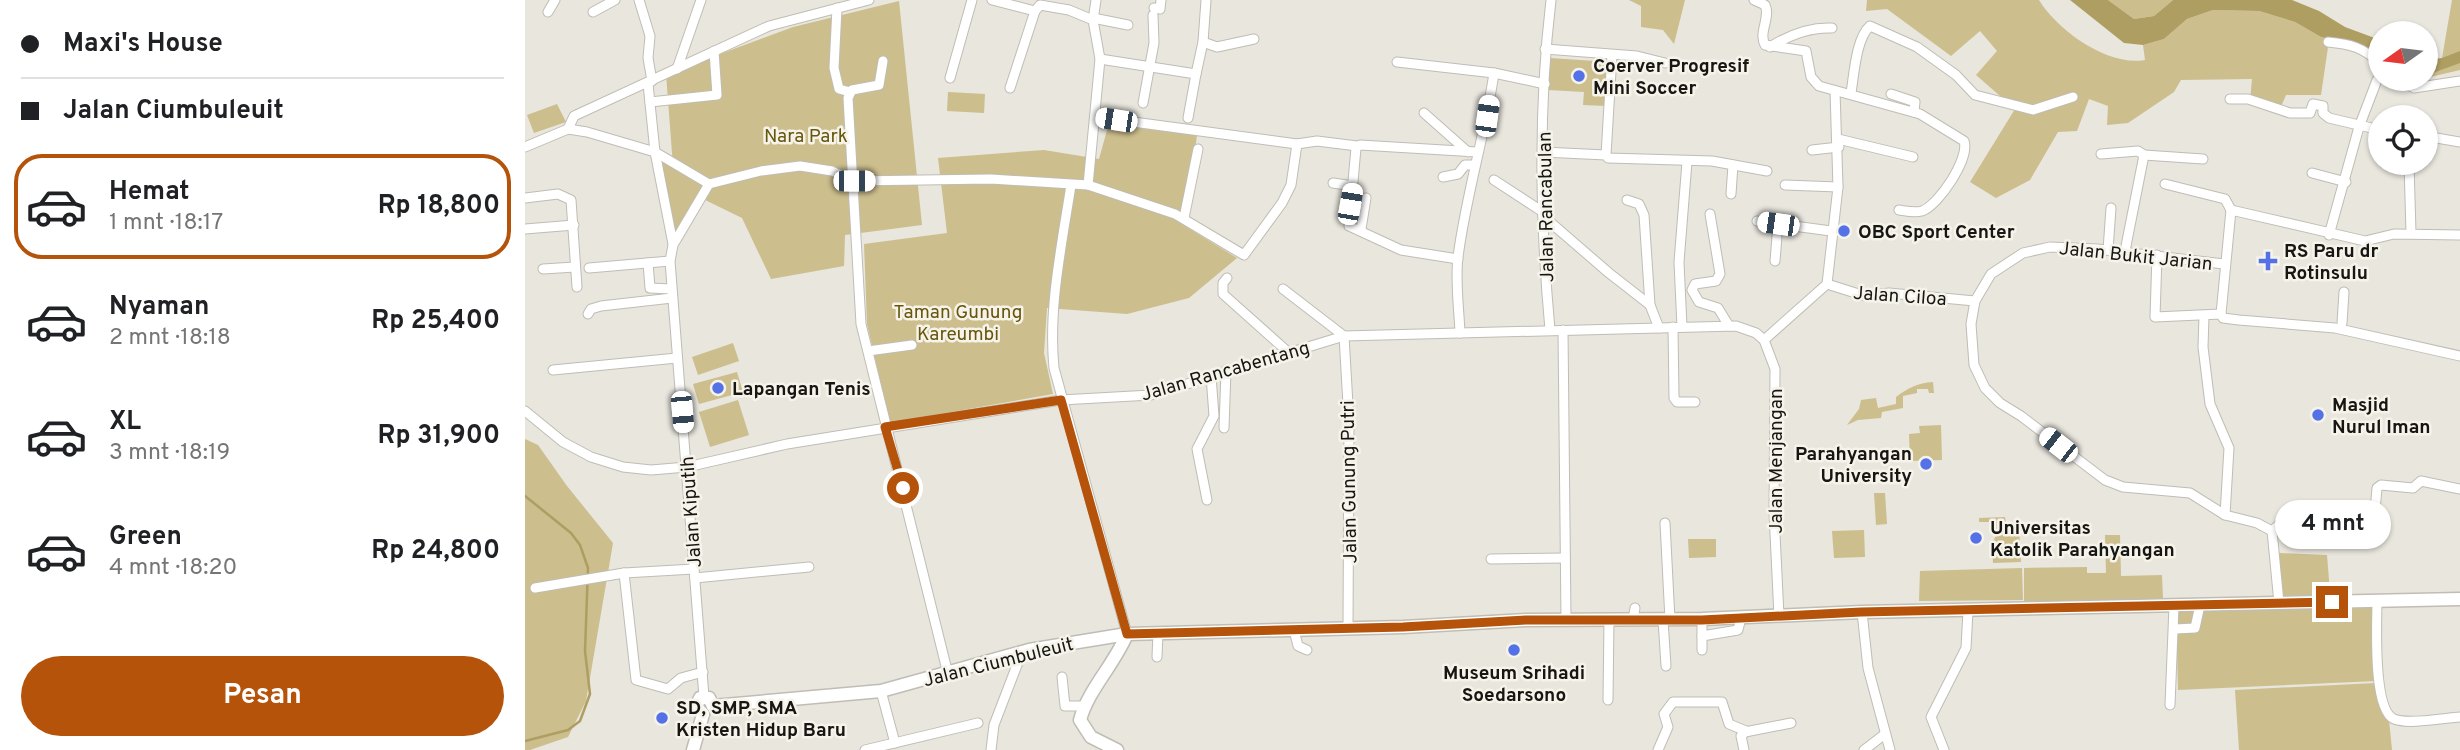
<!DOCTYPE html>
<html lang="id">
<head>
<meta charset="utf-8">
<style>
	body { margin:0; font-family:Overpass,sans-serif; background:#f2f2f2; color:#202124; height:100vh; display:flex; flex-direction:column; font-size:26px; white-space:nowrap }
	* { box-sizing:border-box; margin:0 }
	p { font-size:23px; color:#757577 }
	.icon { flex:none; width:38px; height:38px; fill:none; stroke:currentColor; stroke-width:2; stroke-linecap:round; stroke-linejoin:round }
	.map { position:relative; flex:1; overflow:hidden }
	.side { display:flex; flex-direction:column; background:#fff; width:525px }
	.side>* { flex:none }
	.top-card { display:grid; align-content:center; height:154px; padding:0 21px; background:#fff }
	.needle { width:46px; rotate:256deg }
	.tools { position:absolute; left:1843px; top:21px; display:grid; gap:14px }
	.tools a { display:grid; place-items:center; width:70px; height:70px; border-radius:50%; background:#fff; box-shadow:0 2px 5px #0004; font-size:35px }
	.end { position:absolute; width:32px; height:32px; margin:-16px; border:9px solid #b45309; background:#fff; box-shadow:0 0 0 4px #fff }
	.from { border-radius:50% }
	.bubble { position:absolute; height:49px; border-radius:24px; background:#fff; box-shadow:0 2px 5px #0004; font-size:23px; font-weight:700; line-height:49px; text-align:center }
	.car { position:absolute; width:21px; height:42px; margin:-21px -10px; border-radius:9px; box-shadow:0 0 5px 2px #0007; background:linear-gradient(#fff 24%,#345 0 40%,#fff 0 76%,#345 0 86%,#fff 0) }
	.top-card b { display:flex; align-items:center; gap:24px; height:66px; font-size:26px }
	.top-card b+b { border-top:2px solid #e0e0e0 }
	.top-card i { width:18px; height:18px; background:#202124 }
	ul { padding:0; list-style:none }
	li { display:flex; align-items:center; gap:21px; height:105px; margin:0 14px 10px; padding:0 7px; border:4px solid transparent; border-radius:28px }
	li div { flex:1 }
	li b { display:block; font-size:26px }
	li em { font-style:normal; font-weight:700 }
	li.active { border-color:#b45309 }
	li>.icon { width:63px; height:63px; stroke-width:1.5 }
	.button { display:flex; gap:14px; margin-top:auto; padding:14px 21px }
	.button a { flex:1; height:80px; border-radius:42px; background:#b45309; color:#fff; font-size:28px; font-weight:700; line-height:80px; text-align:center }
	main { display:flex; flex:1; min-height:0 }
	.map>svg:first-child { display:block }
	.green { fill:#ccbe8d }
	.water { fill:#ae9e62 }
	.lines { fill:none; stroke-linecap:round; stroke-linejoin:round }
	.stream { stroke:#ae9e62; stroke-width:2.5 }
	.street-casing { stroke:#bfbdb4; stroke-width:11 }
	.secondary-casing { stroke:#bfbdb4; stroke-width:15 }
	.street { stroke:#fff; stroke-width:9 }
	.secondary { stroke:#fff; stroke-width:12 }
	.route { stroke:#b45309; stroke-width:9 }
	.poi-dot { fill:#5571e7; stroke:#f6f3ea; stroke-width:2.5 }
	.labels { text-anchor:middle; stroke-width:5; stroke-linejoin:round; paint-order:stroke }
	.poi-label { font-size:19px; font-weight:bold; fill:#171613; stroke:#f6f3ea; text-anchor:start }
	.park-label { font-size:19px; fill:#68560d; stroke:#f6f3ea }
	.street-label { font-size:19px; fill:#171613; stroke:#f6f3ea }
</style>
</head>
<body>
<main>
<section class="side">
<div class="top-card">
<b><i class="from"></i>Maxi's House</b>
<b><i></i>Jalan Ciumbuleuit</b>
</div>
<ul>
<li class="active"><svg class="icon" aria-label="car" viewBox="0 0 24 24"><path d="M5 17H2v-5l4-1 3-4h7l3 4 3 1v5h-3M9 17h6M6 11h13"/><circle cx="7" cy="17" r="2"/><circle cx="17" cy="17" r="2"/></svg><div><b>Hemat</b><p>1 mnt · 18:17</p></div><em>Rp 18,800</em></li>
<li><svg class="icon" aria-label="car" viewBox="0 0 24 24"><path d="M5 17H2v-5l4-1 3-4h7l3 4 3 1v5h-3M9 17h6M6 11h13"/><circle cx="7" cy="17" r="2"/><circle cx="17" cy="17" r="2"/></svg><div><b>Nyaman</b><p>2 mnt · 18:18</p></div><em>Rp 25,400</em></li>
<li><svg class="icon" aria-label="car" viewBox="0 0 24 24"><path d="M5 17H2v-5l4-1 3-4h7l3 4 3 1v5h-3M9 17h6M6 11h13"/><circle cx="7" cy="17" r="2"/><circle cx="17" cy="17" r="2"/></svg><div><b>XL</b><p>3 mnt · 18:19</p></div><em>Rp 31,900</em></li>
<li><svg class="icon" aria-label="car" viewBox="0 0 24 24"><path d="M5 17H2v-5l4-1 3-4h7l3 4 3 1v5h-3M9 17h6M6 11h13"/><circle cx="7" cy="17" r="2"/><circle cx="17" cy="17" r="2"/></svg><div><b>Green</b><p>4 mnt · 18:20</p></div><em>Rp 24,800</em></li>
</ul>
<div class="button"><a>Pesan</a></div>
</section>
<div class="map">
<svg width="1935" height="750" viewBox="0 0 1935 750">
	<rect width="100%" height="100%" fill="#e8e6dd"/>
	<!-- green -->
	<g class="green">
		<polygon points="1104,0 1160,0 1149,44 1138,30 1116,27 1116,6"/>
		<path d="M1342,0H1514C1532,30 1583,67 1620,60L1618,45L1639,39L1662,19L1688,10L1734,11L1770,22L1796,37L1826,43L1855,56V63L1825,48L1803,47L1796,95H1761L1755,109L1725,102L1727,79L1656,80L1649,92L1603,123L1582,125L1583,106L1564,99L1552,131L1533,132L1505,180L1471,198L1445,182L1490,109L1451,75L1472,51L1455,31L1426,56L1362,9L1341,11Z"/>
		<polygon points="1583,0 1648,0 1629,16 1609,19"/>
		<polygon points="1927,0 1935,0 1935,70 1901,78 1901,73 1906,74 1917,58"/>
		<polygon points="374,1 397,225 320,235 319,266 246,279 217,218 174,197 149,238 135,158 148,166 141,74 268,27"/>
		<polygon points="1025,58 1085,62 1082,106 1058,105 1059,92 1023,90"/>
		<polygon points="423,92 460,94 459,113 422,111"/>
		<polygon points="32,104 41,122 9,133 2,115"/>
		<polygon points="584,123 672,135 660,226 712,258 664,298 602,314 522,308 519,353 528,394 365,423 342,324 339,244 422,233 413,158 519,150 574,159"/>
		<polygon points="208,343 214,361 173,375 167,357"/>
		<polygon points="212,372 218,392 174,404 168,384"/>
		<path d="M1408,382L1409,393H1404L1403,389H1392V393L1378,396V408L1357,412L1356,418L1333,420L1322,425L1334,409L1336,400L1351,398L1353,408L1371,404V397C1383,388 1393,383 1408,382Z"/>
		<polygon points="213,400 224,435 185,447 174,412"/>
		<polygon points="1416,425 1417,460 1385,461 1384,434 1395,433 1394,426"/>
		<polygon points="0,439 13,445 42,486 88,543 61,701 43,737 5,750 0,750"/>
		<polygon points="1349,493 1360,493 1362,524 1351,525"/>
		<polygon points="1480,517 1482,528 1494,527 1496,562 1468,563 1467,544 1473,531 1467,529 1467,522 1454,522 1454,518"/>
		<polygon points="1339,530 1340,557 1309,558 1307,531"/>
		<polygon points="1580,535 1595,535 1596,576 1637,575 1638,599 1499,602 1499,568 1562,567 1562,573 1581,573"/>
		<polygon points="1163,539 1191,539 1191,557 1164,558"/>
		<polygon points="1754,553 1802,555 1806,605 1849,603 1852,681 1653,690 1651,608 1756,604"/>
		<polygon points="1497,568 1498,600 1394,601 1395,571"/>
		<polygon points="1851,683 1864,720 1867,750 1714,750 1710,690"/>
	</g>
	<!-- water -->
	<g class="water">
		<polygon points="1545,0 1583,0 1609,19 1629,16 1648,0 1767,0 1794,11 1820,27 1855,40 1855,56 1826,43 1796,37 1770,22 1734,11 1688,10 1662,19 1639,39 1618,45 1599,43"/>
		<polygon points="1935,51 1935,63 1905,74 1901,73 1901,60 1917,58"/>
	</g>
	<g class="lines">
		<!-- stream -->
		<polyline class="stream" points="0,496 46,533 55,545 63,568 60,651 65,694 55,721 43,730 0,741"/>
		<defs>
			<g id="street">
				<polyline points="114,0 125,36 123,58 127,81"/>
				<polyline points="467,0 510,11"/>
				<path d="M1229,0L1240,5C1246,18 1233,32 1240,45L1281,51L1286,77L1294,86L1395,114L1439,141C1445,158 1414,205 1397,211C1389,213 1381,211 1374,210"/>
				<polyline points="312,8 309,68 314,89 325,92"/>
				<polyline points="629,8 635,9 636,0"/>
				<polyline points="23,12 30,0"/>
				<polyline points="68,12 90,0"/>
				<polyline points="568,18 603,25"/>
				<polyline points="678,42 692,47 729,39"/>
				<path d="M1803,42C1824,44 1839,47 1855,64"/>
				<path d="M1245,47C1264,35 1284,27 1307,28"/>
				<polyline points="1020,49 1112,56 1140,63"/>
				<polyline points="575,59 671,74 663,118"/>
				<polyline points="358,61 354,85 327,90 323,98 336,324 423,674"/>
				<polyline points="872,62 969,73 1020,84"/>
				<polyline points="152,69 176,0"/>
				<polyline points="671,74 678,42 681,0"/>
				<polyline points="425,78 447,0"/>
				<polyline points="1872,79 1889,88 1935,81"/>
				<polyline points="123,84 130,152 148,244"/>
				<polyline points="485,88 510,11 515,5 544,10 568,20"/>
				<path d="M1326,93C1329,75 1331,38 1345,26L1392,47L1431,75L1450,95L1508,110L1548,97"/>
				<polyline points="1366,94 1390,102 1389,112"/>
				<polyline points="1705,99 1723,99 1765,113 1785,113 1788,104 1798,106 1798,113 1804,118 1855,130"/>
				<polyline points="125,102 192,95 189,51"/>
				<polyline points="618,103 629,43 628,15"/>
				<polyline points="899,113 943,152"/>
				<polyline points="571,117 772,144 792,141 832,146"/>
				<polyline points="43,129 49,116 244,26 344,0"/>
				<polyline points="1900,136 1935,142"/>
				<polyline points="1313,139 1388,157"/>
				<polyline points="0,147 43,129 62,132 130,152 184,184 236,171 275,166 307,171 329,181 466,179 563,185 650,214 719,255 757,203 766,185 772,144"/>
				<polyline points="1287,150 1314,147"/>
				<polyline points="1018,152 1081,155 1083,158 1187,161 1242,171"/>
				<polyline points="1576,154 1613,151 1619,155 1600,251"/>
				<polyline points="1081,155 1087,55"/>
				<polyline points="1619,155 1678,159"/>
				<polyline points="1860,163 1883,167"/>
				<polyline points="1884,163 1886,233"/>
				<polyline points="1787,173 1821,182"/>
				<polyline points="918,177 933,174 940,165 948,165"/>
				<polyline points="969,180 1018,212"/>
				<polyline points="808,183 828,186"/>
				<polyline points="1640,184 1700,199 1706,210"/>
				<path d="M546,185C537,244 523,308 529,368L602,634"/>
				<polyline points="563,185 575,59 568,20 571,0"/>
				<polyline points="1260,185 1313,187"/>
				<polyline points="1206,194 1208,165"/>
				<polyline points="0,198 33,194 46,200 52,287"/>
				<polyline points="1102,200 1114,204 1119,215 1125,305 1134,328"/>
				<polyline points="1185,214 1195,274 1191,281 1170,284 1167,290 1174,302 1193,308 1204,326"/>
				<polyline points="1018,216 1084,273 1125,305"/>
				<polyline points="659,218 673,149"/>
				<polyline points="1232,221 1306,231"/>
				<polyline points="0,229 49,225"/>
				<polyline points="836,229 841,198"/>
				<polyline points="1804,235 1834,127 1852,80"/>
				<polyline points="1583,250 1586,208"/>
				<polyline points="1632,255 1630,317 1696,314 1698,318 1714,320 1810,328 1935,356"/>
				<polyline points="933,259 876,250 824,226 831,148 835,145 952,152"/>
				<polyline points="1250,261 1253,224"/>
				<polyline points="123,263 125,288 146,289"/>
				<polyline points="1699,264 1572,249 1525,247 1498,253 1466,274 1450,301 1446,324 1449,365 1460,388 1475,403 1496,416 1580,480 1598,487 1665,493 1700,515 1732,523 1747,531 1754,603"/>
				<polyline points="64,268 145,261"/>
				<polyline points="18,269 50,267"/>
				<polyline points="702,278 698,283 698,294 763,352"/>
				<polyline points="1302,284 1340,296 1364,293 1450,301"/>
				<polyline points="758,289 819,336 824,422 823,629"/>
				<polyline points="63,314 66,309 76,306 147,298"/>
				<polyline points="1696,314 1706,210 1840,241 1869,234 1935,235"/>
				<polyline points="1679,316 1678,347 1685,404 1704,448 1700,515"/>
				<polyline points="1817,323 1819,292"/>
				<polyline points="1148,327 1149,398 1152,402 1170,402"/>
				<polyline points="1157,327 1154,262 1162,162"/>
				<path d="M1025,330C1015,221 1013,109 1026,0"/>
				<polyline points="1038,330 1041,620"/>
				<path d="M935,333C934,308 930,281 933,257C941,195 960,135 969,73"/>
				<polyline points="1239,340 1302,284 1313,187 1310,91"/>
				<polyline points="343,351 387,345"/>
				<polyline points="28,370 152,358"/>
				<polyline points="0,411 38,442 66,457 98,467 126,470 162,467 262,444 536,400 626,395 819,336 1211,326 1231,333 1239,340 1250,369 1249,513 1254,616"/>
				<polyline points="699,428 701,370"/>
				<polyline points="682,500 672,449 689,416 686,376"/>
				<polyline points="1140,523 1145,620"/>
				<polyline points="1747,531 1770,510 1850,511 1852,488 1856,485 1888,488 1896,481 1935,489"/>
				<polyline points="966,559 1040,558"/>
				<polyline points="99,573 111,680 143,689 156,678 178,672"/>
				<polyline points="170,578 284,567"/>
				<polyline points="10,588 99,573 169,569"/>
				<path d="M1852,601C1852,622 1847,709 1869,719C1883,725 1919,718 1935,717"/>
				<polyline points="1337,612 1343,668 1365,750"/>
				<polyline points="1108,620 1110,608"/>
				<polyline points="1138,620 1141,666"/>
				<polyline points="1650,629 1670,628 1675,605"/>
				<polyline points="769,630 773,646 782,650"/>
				<polyline points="1177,636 1213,630 1216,618"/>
				<polyline points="1177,650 1177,619"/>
				<polyline points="632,657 633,633"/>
				<polyline points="537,677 540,706 559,706"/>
				<polyline points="356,691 370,743"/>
				<polyline points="179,697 145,261 148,245 184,184"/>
				<polyline points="1083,700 1084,620"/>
				<polyline points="1645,705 1649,606"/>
				<polyline points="340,750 453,723"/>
				<polyline points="466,750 469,725 497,652"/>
				<polyline points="1133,750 1143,727 1139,714 1148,702 1197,702 1204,724 1221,731"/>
				<polyline points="1219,750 1216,736 1220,732 1266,723"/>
				<polyline points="1339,750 1360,734"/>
				<polyline points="1419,750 1406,717 1441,648 1443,611"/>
			</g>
			<g id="secondary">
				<polyline points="188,706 356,691 504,650 602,634 878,627 1001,620 1177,619 1337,612 1935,599"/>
				<polyline points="178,714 171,707 175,698 184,698 188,706"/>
				<polyline points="168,750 178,714"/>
				<path d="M592,750L566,737L555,720C563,690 589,665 602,634"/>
			</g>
		</defs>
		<!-- street casing -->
		<use href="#street" class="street-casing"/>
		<!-- secondary casing -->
		<use href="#secondary" class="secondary-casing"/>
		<!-- street -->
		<use href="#street" class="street"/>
		<!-- secondary -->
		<use href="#secondary" class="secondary"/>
	</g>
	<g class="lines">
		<!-- route -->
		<polyline class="route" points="378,488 360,427 536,400 602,634 878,627 1001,620 1177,620 1336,612 1807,602"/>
	</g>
	<!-- markers -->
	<g class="poi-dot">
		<circle cx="1054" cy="76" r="7"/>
		<circle cx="1319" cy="231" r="7"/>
		<path d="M1739.5 250.5h7v7h7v7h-7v7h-7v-7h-7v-7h7z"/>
		<circle cx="193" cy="388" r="7"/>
		<circle cx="1793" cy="415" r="7"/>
		<circle cx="1401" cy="464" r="7"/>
		<circle cx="1451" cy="538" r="7"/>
		<circle cx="989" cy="650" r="7"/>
		<circle cx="137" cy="718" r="7"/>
	</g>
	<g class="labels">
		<!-- poi labels -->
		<g class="poi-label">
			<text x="1068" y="72">Coerver Progresif<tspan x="1068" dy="22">Mini Soccer</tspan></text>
			<text x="1333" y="238">OBC Sport Center</text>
			<text x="1759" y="257">RS Paru dr<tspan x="1759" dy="22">Rotinsulu</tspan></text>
			<text x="207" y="395">Lapangan Tenis</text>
			<text x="1807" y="411">Masjid<tspan x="1807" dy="22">Nurul Iman</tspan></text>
			<text x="1387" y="460" text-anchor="end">Parahyangan<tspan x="1387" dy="22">University</tspan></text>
			<text x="1465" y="534">Universitas<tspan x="1465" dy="22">Katolik Parahyangan</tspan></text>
			<text x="989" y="679" text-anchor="middle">Museum Srihadi<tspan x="989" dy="22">Soedarsono</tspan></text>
			<text x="151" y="714">SD, SMP, SMA<tspan x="151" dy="22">Kristen Hidup Baru</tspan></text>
		</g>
		<!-- park labels -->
		<g class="park-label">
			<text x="281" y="142">Nara Park</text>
			<text x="433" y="318">Taman Gunung<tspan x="433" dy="22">Kareumbi</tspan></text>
		</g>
		<!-- street labels -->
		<g class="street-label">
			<text transform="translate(1020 207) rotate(-91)" y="7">Jalan Rancabulan</text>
			<text transform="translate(1611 255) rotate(6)" y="7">Jalan Bukit Jarian</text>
			<text transform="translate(1375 295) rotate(4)" y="7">Jalan Ciloa</text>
			<text transform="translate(700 370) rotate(-16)" y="7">Jalan Rancabentang</text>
			<text transform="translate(1250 461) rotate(-90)" y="7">Jalan Menjangan</text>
			<text transform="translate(823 482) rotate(-91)" y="7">Jalan Gunung Putri</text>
			<text transform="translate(165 512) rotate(-94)" y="7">Jalan Kiputih</text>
			<text transform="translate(473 661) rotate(-14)" y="7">Jalan Ciumbuleuit</text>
		</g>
	</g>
</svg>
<div class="tools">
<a><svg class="needle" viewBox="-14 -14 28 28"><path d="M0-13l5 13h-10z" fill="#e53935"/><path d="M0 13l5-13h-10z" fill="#757577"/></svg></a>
<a><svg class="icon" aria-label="locate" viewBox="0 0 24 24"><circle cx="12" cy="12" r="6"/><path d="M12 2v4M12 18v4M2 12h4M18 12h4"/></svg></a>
</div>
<i class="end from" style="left:378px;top:488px"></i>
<i class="end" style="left:1807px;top:602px"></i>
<div class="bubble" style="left:1750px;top:500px;width:116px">4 mnt</div>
<i class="car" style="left:962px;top:116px;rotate:8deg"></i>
<i class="car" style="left:591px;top:120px;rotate:279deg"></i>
<i class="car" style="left:329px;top:181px;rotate:90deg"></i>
<i class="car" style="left:825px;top:204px;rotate:10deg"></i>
<i class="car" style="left:1253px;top:224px;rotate:278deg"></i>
<i class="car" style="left:157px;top:412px;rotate:175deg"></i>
<i class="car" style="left:1533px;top:445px;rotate:308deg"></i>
</div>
</main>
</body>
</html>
